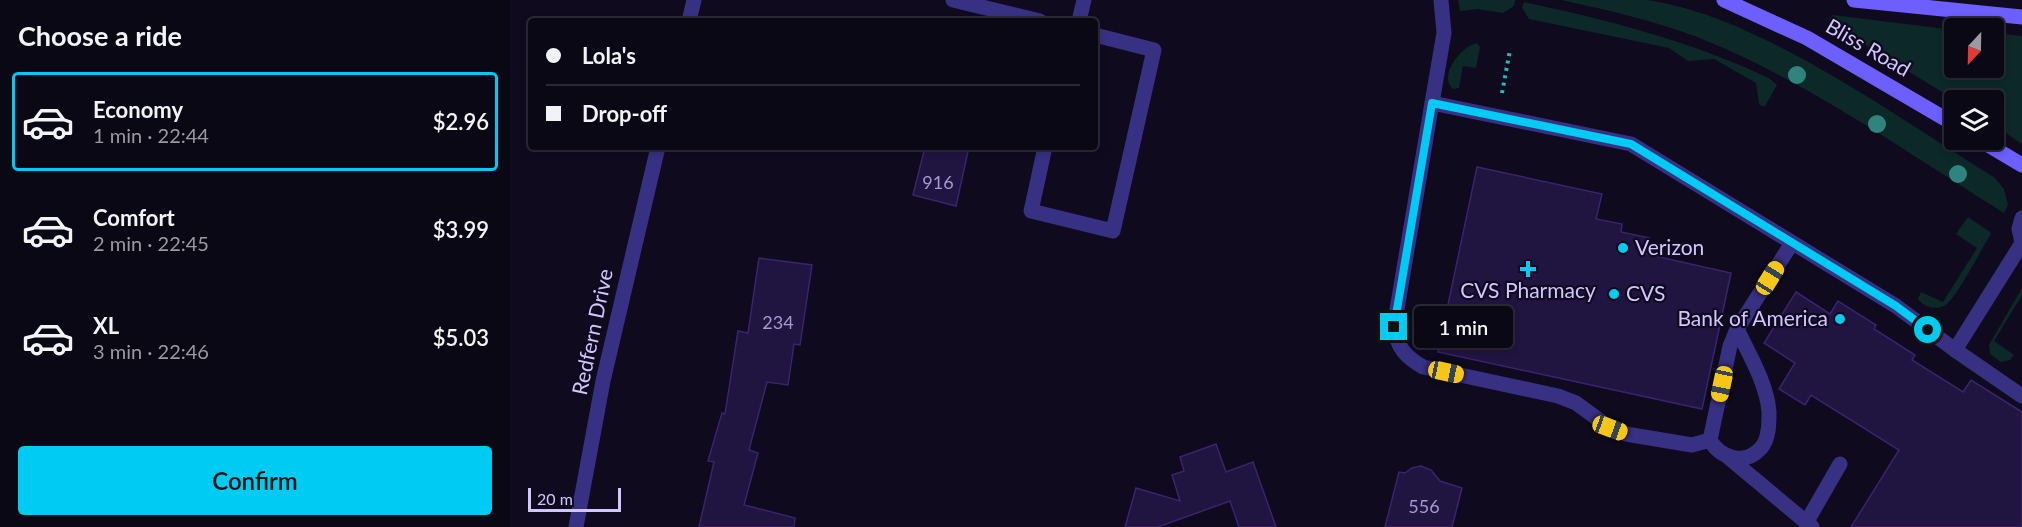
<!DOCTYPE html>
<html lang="en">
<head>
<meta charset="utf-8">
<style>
	body { margin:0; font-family:Lato,sans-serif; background:#14111f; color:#f1f3f6; height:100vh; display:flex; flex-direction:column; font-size:22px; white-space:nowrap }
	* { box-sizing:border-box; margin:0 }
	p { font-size:20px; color:#9a9aa1 }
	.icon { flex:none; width:33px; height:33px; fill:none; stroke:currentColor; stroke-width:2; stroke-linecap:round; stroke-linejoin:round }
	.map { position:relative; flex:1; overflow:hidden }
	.panel { display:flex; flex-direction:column; background:#0b0816; width:510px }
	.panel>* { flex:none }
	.banner { position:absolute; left:18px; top:18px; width:570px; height:132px; border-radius:6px; box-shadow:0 3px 9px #0003,0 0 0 2px #2b2935; display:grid; align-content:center; height:132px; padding:0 18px; background:#0b0816 }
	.needle { width:39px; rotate:202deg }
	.fabs { position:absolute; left:1434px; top:18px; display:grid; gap:12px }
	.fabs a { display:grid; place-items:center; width:60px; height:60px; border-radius:6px; background:#0b0816; box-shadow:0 3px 9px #0003,0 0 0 2px #2b2935; font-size:30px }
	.scale { position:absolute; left:18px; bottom:15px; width:93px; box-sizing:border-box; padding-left:6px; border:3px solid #d1c7ff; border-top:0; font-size:16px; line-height:21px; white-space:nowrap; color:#d1c7ff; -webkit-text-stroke:4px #0f0a1e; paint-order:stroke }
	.end { position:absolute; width:27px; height:27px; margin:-14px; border:8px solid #00cbf2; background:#111; box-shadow:0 0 0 3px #111 }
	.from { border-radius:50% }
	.bubble { position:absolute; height:42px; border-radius:6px; background:#0b0816; box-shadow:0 3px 9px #0003,0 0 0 2px #2b2935; font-size:20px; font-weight:600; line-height:42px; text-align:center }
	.car { position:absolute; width:18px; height:36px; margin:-18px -9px; border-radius:8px; box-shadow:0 0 4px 2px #0007; background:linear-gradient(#f5c518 24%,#345 0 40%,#f5c518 0 76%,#345 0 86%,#f5c518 0) }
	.banner b { display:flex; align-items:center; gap:21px; height:57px; font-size:22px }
	.banner b+b { border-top:2px solid #2b2935 }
	.banner i { width:15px; height:15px; background:#f1f3f6 }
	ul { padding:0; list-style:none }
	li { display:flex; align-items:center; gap:18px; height:99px; margin:0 12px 9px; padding:0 6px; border:3px solid transparent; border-radius:6px }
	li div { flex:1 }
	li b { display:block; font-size:22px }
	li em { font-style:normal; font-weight:600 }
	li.active { border-color:#00cbf2 }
	li>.icon { width:54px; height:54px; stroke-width:1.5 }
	h2 { padding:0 18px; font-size:27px; line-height:72px }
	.primary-button { display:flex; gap:12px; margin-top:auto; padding:12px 18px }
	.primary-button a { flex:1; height:69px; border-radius:6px; background:#00cbf2; color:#111; font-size:24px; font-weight:600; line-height:69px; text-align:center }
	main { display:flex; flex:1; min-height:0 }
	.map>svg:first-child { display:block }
	.green { fill:#0c2829 }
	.building { fill:#201441; stroke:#38246f; stroke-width:1.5 }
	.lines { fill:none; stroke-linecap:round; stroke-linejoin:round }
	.path { stroke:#21b9b9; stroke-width:4; stroke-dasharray:3 4.5; stroke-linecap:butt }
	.service { stroke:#383082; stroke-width:15 }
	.tertiary { stroke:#383082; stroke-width:15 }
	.secondary { stroke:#6c5eff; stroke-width:15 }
	.tree { fill:#2f857d }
	.route { stroke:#00cbf2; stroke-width:8 }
	.poi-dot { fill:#00cbf2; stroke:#0f0a1e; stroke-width:2 }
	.labels { text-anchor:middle; stroke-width:4.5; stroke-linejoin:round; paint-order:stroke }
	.number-label { font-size:18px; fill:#a59ad0 }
	.street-label { font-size:21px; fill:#d1c7ff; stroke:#0f0a1e }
	.poi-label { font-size:21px; fill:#d1c7ff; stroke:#0f0a1e; text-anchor:start }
</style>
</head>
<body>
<main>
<section class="panel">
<h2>Choose a ride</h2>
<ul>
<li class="active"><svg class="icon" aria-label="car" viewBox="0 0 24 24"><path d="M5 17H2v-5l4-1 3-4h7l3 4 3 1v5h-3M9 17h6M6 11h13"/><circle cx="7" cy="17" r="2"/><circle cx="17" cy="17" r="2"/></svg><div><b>Economy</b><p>1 min · 22:44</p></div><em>$2.96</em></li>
<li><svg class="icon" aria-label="car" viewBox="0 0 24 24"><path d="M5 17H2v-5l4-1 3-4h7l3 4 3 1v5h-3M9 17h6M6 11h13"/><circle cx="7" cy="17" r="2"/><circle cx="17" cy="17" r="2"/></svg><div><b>Comfort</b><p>2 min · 22:45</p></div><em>$3.99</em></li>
<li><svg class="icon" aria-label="car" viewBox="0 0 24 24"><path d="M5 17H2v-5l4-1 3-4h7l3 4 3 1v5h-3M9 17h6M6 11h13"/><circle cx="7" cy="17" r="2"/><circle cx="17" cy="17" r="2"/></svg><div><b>XL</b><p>3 min · 22:46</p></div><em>$5.03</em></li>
</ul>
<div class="primary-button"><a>Confirm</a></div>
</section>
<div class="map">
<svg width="1512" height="527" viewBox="0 0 1512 527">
	<rect width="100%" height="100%" fill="#0f0a1e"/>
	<!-- green -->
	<g class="green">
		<polygon points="948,0 1005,0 1004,6 993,13 968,9 950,11"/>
		<path d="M1051,0C1079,0 1109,0 1137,0C1248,15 1388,118 1484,177L1494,189L1498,205L1494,213C1394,151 1296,80 1187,37C1143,20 1096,10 1051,0Z"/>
		<path d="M1014,2C1099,20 1180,41 1259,78L1267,85L1255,106H1252L1249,104L1246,83L1204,59L1178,61L1159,48L1019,19L1012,8Z"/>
		<polygon points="1323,15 1444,30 1444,68 1484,68 1484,33 1512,36 1512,144 1484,125 1484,100 1445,100 1320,23 1319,19"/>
		<path d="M967,43L970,47L966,68L953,66L949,88L943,89C928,76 950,47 967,43Z"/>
		<path d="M1458,217L1480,232L1481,234C1470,251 1450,292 1437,304C1428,311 1414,308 1408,299L1411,292L1433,302L1467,248L1446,234Z"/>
		<polygon points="1512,288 1512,295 1484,341 1504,355 1500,360 1491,362 1480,354 1479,345"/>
	</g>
	<!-- building -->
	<g class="building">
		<polygon points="415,147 459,147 446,206 403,195"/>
		<polygon points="967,167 1092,194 1086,219 1112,224 1111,232 1140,238 1136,254 1221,273 1192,409 928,352"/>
		<polygon points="249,258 302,265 290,345 284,344 278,385 257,382 239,450 248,453 234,505 285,518 284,527 189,527 204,462 198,461 212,413 215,414 228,331 238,333"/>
		<polygon points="1286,292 1320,314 1328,301 1366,325 1364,329 1405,355 1402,360 1453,392 1461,380 1512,412 1512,527 1341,527 1389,450 1301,395 1295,405 1269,389 1285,363 1254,343"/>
		<polygon points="706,444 716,472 743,462 766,527 729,527 720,501 648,527 615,527 626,488 670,501 662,475 674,471 670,457"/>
		<polygon points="911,466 921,470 930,481 952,488 942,527 875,527 889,472 895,473 902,468"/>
	</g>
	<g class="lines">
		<!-- path -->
		<polyline class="path" points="992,93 1000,50"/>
		<!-- service -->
		<g class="service">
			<polyline points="443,0 530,21"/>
			<polyline points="931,0 934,33 922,103 1121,144 1386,306 1445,350"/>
			<polyline points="569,21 574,0"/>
			<path d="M922,103L884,327C887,348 896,357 913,367L1048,396L1066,403L1100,428L1116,434L1182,445L1200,440"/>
			<polyline points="535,147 521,211 603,231 644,50 585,35"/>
			<polyline points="1512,243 1445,350 1512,396"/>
			<polyline points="1512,243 1509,229 1512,218"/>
			<path d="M1227,329C1239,354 1257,384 1259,412C1259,424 1259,439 1251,448C1235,466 1210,458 1200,440L1220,346L1227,329L1282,243"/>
			<polyline points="1218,457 1302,527"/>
			<polyline points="1296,523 1330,464"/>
		</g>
		<!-- tertiary -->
		<g class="tertiary">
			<polyline points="179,21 184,0"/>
			<polyline points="66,527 93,381 148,147"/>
		</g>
		<!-- secondary -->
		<g class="secondary">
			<polyline points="1214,0 1297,38 1444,124"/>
			<polyline points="1344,0 1512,17"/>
			<polyline points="1470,140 1512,165"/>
		</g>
	</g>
	<!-- trees -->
	<g class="tree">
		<circle cx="1287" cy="75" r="9"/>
		<circle cx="1367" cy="124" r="9"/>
		<circle cx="1448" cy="174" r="9"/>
	</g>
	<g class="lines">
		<!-- route -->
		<polyline class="route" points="884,327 922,103 1121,144 1386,306 1418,330"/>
	</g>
	<!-- markers -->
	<g class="poi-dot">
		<circle cx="1113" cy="248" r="6"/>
		<path d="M1015 260h6v6h6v6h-6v6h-6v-6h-6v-6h6z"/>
		<circle cx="1104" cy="294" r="6"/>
		<circle cx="1330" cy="319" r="6"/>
	</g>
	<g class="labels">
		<!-- number labels -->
		<g class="number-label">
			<text x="428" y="189">916</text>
			<text x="268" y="329">234</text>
			<text x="914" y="513">556</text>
		</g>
		<!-- street labels -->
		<g class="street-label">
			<text transform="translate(1358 48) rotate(30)" y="7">Bliss Road</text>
			<text transform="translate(83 332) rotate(-78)" y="7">Redfern Drive</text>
		</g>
		<!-- poi labels -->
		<g class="poi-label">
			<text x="1125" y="255">Verizon</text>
			<text x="1018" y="298" text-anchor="middle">CVS Pharmacy</text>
			<text x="1116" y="301">CVS</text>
			<text x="1318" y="326" text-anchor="end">Bank of America</text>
		</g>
	</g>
</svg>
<div class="fabs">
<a><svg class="needle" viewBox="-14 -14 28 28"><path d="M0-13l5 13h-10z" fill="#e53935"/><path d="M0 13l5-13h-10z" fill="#9a9aa1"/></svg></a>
<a><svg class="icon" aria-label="layers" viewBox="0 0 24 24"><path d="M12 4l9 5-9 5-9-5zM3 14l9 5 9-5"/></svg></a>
</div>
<div class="scale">20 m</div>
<i class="end from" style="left:1418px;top:330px"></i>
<i class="end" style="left:884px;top:327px"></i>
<div class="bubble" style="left:904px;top:306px;width:99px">1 min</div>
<i class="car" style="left:1260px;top:278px;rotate:32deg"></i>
<i class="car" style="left:936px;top:372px;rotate:102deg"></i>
<i class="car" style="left:1212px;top:384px;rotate:192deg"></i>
<i class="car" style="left:1100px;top:428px;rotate:110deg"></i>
<div class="banner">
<b><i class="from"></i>Lola's</b>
<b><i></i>Drop-off</b>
</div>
</div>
</main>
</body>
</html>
